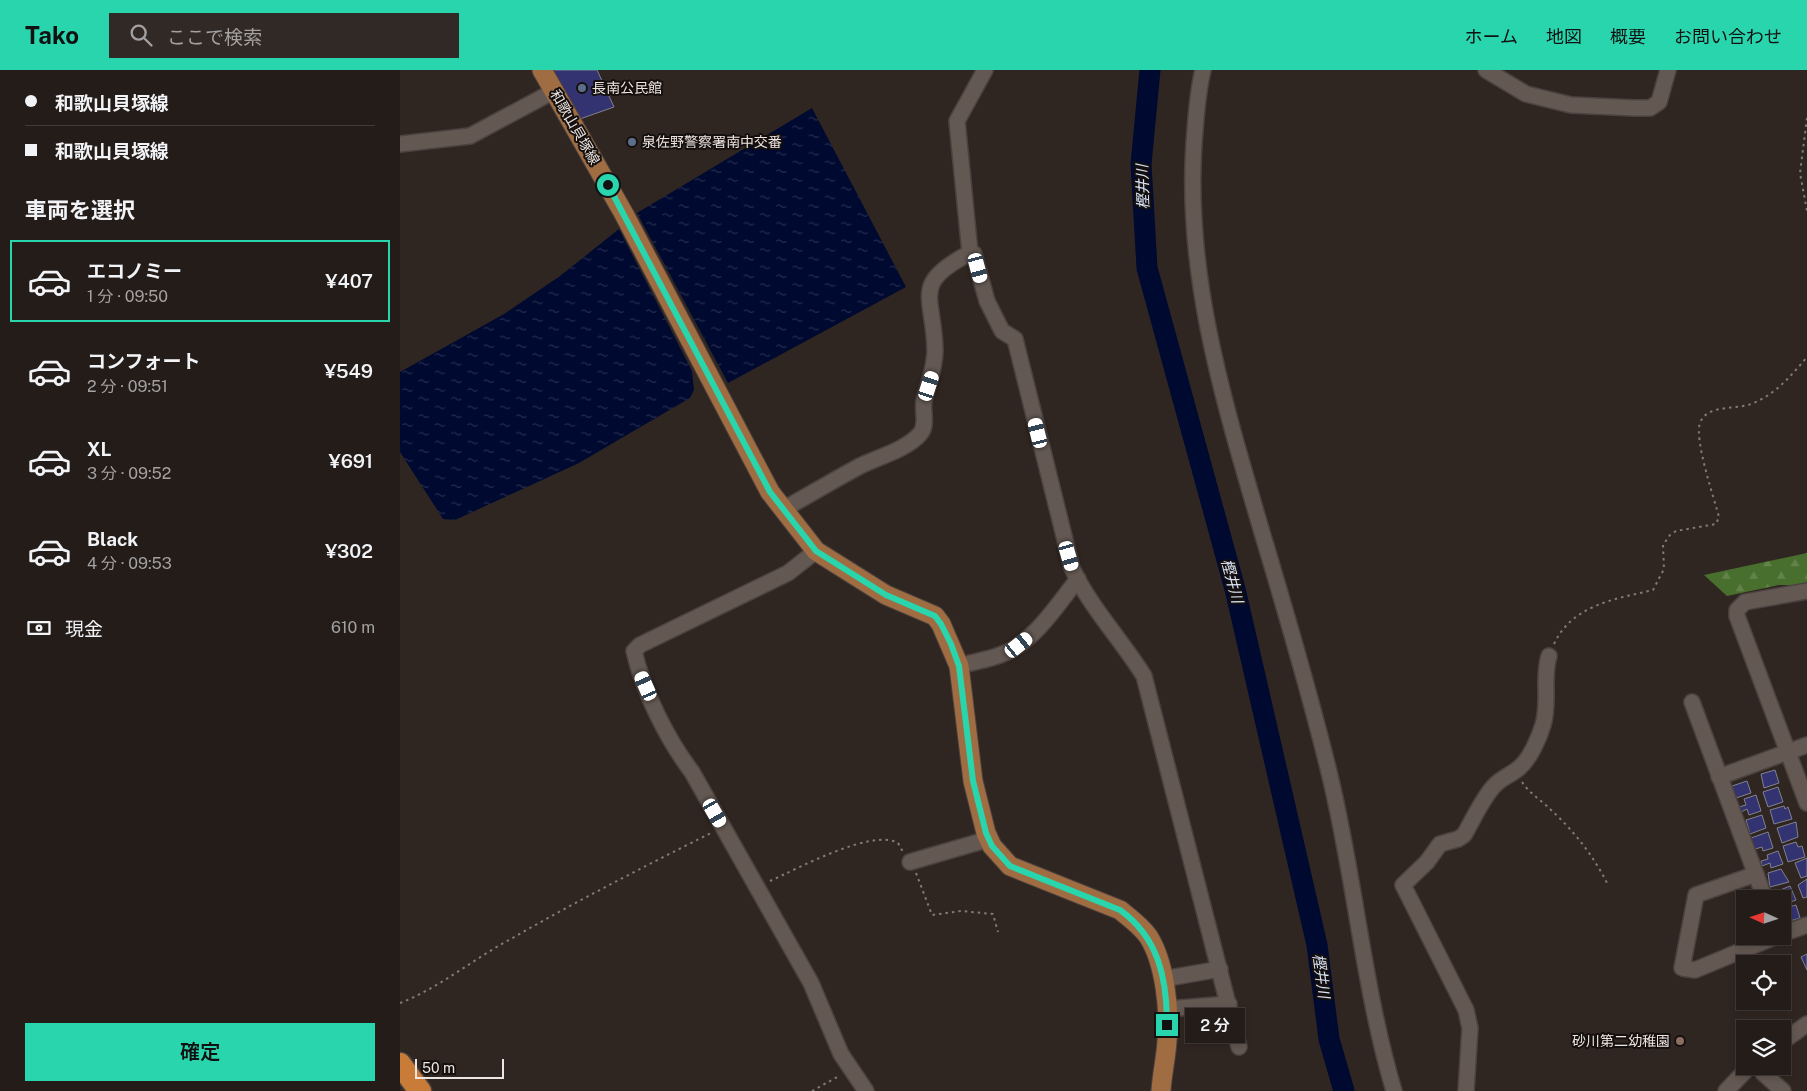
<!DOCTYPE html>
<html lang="ja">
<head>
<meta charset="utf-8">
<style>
	body { margin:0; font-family:"Public Sans","Noto Sans JP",sans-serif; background:#302926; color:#f1f3f6; height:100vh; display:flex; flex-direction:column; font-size:19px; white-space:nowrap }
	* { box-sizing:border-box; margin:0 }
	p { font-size:16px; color:#a3a1a2 }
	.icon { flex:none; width:28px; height:28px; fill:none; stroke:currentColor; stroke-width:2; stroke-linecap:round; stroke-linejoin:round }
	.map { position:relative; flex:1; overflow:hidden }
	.sheet { display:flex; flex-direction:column; background:#241c19; width:400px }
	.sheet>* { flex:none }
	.banner { display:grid; align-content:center; height:110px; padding:0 25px; background:#241c19 }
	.needle { width:32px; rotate:273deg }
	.fabs { position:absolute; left:1336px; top:820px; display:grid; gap:10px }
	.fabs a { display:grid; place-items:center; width:55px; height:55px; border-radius:0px; background:#241c19; box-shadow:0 2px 8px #0003,0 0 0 1px #413a38; font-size:25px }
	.scale { position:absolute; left:15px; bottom:12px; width:89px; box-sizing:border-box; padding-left:5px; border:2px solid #ece5e2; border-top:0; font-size:14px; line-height:18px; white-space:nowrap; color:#ece5e2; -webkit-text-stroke:4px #15100e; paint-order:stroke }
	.end { position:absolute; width:22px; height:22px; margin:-11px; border:6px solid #29d5ad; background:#111; box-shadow:0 0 0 2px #111 }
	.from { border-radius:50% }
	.bubble { position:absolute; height:35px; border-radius:0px; background:#241c19; box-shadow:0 2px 8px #0003,0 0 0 1px #413a38; font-size:16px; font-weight:600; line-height:35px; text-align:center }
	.car { position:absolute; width:15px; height:30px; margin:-15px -8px; border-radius:6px; box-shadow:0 0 4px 1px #0007; background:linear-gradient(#fff 24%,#345 0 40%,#fff 0 76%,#345 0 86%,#fff 0) }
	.banner b { display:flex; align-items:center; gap:18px; height:48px; font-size:19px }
	.banner b+b { border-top:1px solid #413a38 }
	.banner i { width:12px; height:12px; background:#f1f3f6 }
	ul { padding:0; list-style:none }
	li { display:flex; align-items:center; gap:15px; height:82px; margin:0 10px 8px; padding:0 15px; border:2px solid transparent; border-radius:0px }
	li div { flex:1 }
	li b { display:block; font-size:19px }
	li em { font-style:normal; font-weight:600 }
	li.active { border-color:#29d5ad }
	li>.icon { width:45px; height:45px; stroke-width:1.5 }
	h2 { padding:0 25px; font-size:22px; line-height:60px }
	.pay { display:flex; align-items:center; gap:12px; height:55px; padding:0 25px; font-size:19px }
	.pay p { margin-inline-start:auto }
	.primary-button { display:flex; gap:10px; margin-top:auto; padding:10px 25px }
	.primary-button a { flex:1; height:58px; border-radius:0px; background:#29d5ad; color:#111; font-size:20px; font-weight:600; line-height:58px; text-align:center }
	header { display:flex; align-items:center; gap:30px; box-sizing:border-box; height:70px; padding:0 25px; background:#29d5ad; color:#111 }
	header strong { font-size:24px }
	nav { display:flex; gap:28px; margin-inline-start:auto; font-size:18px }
	.search { width:350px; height:45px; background:#302926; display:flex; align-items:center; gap:12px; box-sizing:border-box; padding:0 18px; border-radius:0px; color:#a3a1a2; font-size:19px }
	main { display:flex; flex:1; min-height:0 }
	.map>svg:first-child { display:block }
	.forest { fill:url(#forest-firs) }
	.water { fill:url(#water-ripples) }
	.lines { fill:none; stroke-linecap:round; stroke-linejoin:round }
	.river { stroke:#000930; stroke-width:21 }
	.building { fill:#343371; stroke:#80818d }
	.minor-casing { stroke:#4b423f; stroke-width:18 }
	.major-casing { stroke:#4b423f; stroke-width:21 }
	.highway-casing { stroke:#4b423f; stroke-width:25 }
	.path { stroke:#837a76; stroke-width:2; stroke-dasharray:2.5 4; stroke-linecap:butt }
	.minor { stroke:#635852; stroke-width:15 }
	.major { stroke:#a06d42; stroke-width:19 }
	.highway { stroke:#c97b38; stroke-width:22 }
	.route { stroke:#29d5ad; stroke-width:6 }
	.service-dot { fill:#5c6f8a; stroke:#15100e; stroke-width:2 }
	.education-dot { fill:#8d6e63; stroke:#15100e; stroke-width:2 }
	.labels { text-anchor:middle; stroke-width:4; stroke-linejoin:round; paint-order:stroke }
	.poi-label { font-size:14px; fill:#ece5e2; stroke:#15100e; text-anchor:start }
	.street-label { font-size:14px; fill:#ece5e2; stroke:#15100e }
	.water-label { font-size:15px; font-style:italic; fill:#dae5f7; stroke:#15100e }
</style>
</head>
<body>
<header>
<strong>Tako</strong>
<div class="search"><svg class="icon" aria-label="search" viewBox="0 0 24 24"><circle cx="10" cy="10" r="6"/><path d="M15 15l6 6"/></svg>ここで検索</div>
<nav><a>ホーム</a><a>地図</a><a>概要</a><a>お問い合わせ</a></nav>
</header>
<main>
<section class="sheet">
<div class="banner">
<b><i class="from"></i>和歌山貝塚線</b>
<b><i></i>和歌山貝塚線</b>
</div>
<h2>車両を選択</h2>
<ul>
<li class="active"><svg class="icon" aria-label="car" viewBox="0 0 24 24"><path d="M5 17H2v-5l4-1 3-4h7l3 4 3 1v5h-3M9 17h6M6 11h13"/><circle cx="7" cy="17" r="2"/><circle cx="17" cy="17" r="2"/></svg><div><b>エコノミー</b><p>1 分 · 09:50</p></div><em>¥407</em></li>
<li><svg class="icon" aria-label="car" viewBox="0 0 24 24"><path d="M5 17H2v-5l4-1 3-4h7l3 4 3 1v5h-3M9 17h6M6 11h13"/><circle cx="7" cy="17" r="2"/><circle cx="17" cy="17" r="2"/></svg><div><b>コンフォート</b><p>2 分 · 09:51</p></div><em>¥549</em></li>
<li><svg class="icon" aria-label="car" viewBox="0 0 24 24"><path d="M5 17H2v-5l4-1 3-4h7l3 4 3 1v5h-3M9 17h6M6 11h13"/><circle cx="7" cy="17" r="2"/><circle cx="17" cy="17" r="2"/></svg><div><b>XL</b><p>3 分 · 09:52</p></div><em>¥691</em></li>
<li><svg class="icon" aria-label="car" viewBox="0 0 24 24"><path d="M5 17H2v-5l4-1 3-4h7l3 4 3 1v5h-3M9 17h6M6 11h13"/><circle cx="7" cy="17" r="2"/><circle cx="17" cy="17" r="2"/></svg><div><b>Black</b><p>4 分 · 09:53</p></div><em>¥302</em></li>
</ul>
<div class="pay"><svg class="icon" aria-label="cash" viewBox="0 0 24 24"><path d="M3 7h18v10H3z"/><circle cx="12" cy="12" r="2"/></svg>現金<p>610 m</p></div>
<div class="primary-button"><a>確定</a></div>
</section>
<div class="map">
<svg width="1407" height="1021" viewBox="0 0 1407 1021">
	<defs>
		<pattern id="forest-firs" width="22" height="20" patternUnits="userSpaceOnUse" patternTransform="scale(1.25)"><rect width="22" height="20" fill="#486f2d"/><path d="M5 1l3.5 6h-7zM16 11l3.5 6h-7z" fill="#63834b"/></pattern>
		<pattern id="water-ripples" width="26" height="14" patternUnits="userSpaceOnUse" patternTransform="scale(1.25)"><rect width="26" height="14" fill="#000930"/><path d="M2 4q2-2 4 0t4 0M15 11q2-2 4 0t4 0" fill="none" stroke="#252d4e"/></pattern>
	</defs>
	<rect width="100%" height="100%" fill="#302621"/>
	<!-- forest -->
	<polygon class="forest" points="1407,483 1407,515 1379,515 1327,526 1304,505"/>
	<!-- water -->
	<g class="water">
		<polygon points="412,38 506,217 328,313 237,143"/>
		<polygon points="219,159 292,301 294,320 290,328 179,393 55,450 43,449 0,382 0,302 104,244 160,206"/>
	</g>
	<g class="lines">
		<!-- river -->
		<polyline class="river" points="750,0 741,94 747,198 835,519 917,875 929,969 944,1021"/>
	</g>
	<!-- building -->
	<g class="building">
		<polygon points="148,0 197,0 214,37 177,50"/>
		<polygon points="1375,700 1379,713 1364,718 1361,704"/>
		<polygon points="1347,711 1351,723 1336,728 1332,716"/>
		<polygon points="1378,717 1383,732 1368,737 1363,722"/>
		<polygon points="1356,725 1361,741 1349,745 1347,739 1341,742 1339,737 1346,735 1344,729"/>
		<polygon points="1384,736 1385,739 1388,737 1392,749 1374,754 1370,740"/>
		<polygon points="1362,745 1366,758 1350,764 1346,750"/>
		<polygon points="1396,752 1398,767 1382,773 1377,758"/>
		<polygon points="1368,762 1373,778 1363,781 1362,777 1355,779 1351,768"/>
		<polygon points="1396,772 1398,777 1402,776 1405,787 1388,792 1383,776"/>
		<polygon points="1378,781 1383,794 1371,798 1370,793 1362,796 1361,791 1368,789 1367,785"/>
		<polygon points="1407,788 1407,806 1401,808 1395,793"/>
		<polygon points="1381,799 1389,812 1370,817 1368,803"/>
		<polygon points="1407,809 1407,827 1403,828 1398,815"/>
		<polygon points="1390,816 1396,830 1382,835 1382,829 1376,829 1373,823"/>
		<polygon points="1396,835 1400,848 1383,853 1382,839"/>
		<polygon points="1407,884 1407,900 1401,887"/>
	</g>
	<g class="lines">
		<defs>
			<g id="minor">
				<path d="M803,0C797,24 796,49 794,73C785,207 824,332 861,459C885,539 909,620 929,702C955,807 963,917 994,1021"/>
				<polyline points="1086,0 1126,24 1171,35 1235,38 1250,38 1259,32 1268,0"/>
				<polyline points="0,74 70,66 154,21"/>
				<path d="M570,183L574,184L587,231L602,261L615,269L672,498C690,537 721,569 744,606L839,977"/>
				<path d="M384,439C409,425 434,410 460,396C478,387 506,380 520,364C528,355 522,342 524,331C528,313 535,299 535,280C534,226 510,214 570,183L557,51L585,0"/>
				<path d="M416,481L388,503L240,575L234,581C243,621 267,669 292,702L411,913L441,984L466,1021"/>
				<polyline points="1407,521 1345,532 1337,540 1337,546 1407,733"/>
				<path d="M559,596C572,592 587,590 600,585C634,573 656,536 678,509"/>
				<polyline points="1292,632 1365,829"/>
				<polyline points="1319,707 1407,675"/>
				<polyline points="510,792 589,769"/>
				<polyline points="1356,804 1296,825 1282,898 1295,900 1377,866"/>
				<polyline points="1382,864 1407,855"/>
				<polyline points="763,909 820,899"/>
				<polyline points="767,939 829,934"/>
				<polyline points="1382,972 1407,954"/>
				<polyline points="1363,996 1363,1003 1383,1021"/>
				<path d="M1066,1021L1070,958L1066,940L1003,815L1027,792L1040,774L1058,769L1064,765C1073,750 1082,729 1094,716C1101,708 1111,705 1119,698C1130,689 1139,668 1143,655C1150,632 1142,608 1149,586"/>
				<polyline points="1326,1021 1349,997 1363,996"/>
			</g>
			<path id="major" d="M142,0L224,144L370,422L416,481L486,525L535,546L541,554L559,596L573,711L586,763L592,776L610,796L720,840C730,848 741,856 748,866C765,892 770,941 767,971C766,988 762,1004 761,1021"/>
			<polyline id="highway" points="0,994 20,1021"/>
		</defs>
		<!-- minor casing -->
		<use href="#minor" class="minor-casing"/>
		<!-- major casing -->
		<use href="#major" class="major-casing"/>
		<!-- highway casing -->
		<use href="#highway" class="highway-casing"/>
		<!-- path -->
		<g class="path">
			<polyline points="1407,48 1400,103 1407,141"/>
			<path d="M1154,574C1172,535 1215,529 1253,520L1264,499L1263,475L1270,465L1276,461L1316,454L1319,447C1314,428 1294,369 1300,353C1307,334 1335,340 1351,334C1375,325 1391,306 1407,287"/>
			<path d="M1122,712C1129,723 1141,730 1150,739C1173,760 1193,785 1207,813"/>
			<polyline points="516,803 532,845 561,841 593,844 598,862"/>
			<path d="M370,811C397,799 472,758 498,773L503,782"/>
			<path d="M0,933C39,918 72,890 109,870C175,832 243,797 311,763"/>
			<polyline points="412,1021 439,1006"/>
		</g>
		<!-- minor -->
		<use href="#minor" class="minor"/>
		<!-- major -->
		<use href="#major" class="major"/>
		<!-- highway -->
		<use href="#highway" class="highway"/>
	</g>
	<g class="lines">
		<!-- route -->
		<path class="route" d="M208,115L370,422L416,481L486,525L535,546L541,554L551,574L559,596L573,711L586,763L592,776L610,796L720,840C759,868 767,909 767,955"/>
	</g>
	<!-- markers -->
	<g class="service-dot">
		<circle cx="182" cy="18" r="5"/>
		<circle cx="232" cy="72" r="5"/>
	</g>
	<circle class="education-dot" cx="1280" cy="971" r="5"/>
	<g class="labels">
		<!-- poi labels -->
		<g class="poi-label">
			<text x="192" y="23">長南公民館</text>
			<text x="242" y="77">泉佐野警察署南中交番</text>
			<text x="1270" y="976" text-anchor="end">砂川第二幼稚園</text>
		</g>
		<!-- street labels -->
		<g class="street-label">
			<text transform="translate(175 57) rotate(60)" y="5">和歌山貝塚線</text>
		</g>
		<!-- water labels -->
		<g class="water-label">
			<text transform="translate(743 117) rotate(-92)" y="5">樫井川</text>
			<text transform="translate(832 511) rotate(75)" y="5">樫井川</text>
			<text transform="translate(921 906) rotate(82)" y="5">樫井川</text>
		</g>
	</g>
</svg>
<div class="fabs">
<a><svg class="needle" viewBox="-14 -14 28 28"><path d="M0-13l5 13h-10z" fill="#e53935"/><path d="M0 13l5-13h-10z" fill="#a3a1a2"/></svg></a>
<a><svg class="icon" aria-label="locate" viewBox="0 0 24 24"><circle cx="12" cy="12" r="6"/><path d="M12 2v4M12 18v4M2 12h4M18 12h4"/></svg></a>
<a><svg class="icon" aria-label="layers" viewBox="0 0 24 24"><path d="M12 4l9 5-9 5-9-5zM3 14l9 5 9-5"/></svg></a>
</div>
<div class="scale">50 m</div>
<i class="end from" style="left:208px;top:115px"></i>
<i class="end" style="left:767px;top:955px"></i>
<div class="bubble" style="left:785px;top:938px;width:60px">2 分</div>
<i class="car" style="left:578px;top:198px;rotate:165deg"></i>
<i class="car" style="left:529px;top:316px;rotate:18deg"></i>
<i class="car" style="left:638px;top:363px;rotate:346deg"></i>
<i class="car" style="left:669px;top:486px;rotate:164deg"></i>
<i class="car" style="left:619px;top:575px;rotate:51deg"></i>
<i class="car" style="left:246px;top:616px;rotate:336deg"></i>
<i class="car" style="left:315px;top:743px;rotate:150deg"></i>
</div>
</main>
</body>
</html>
